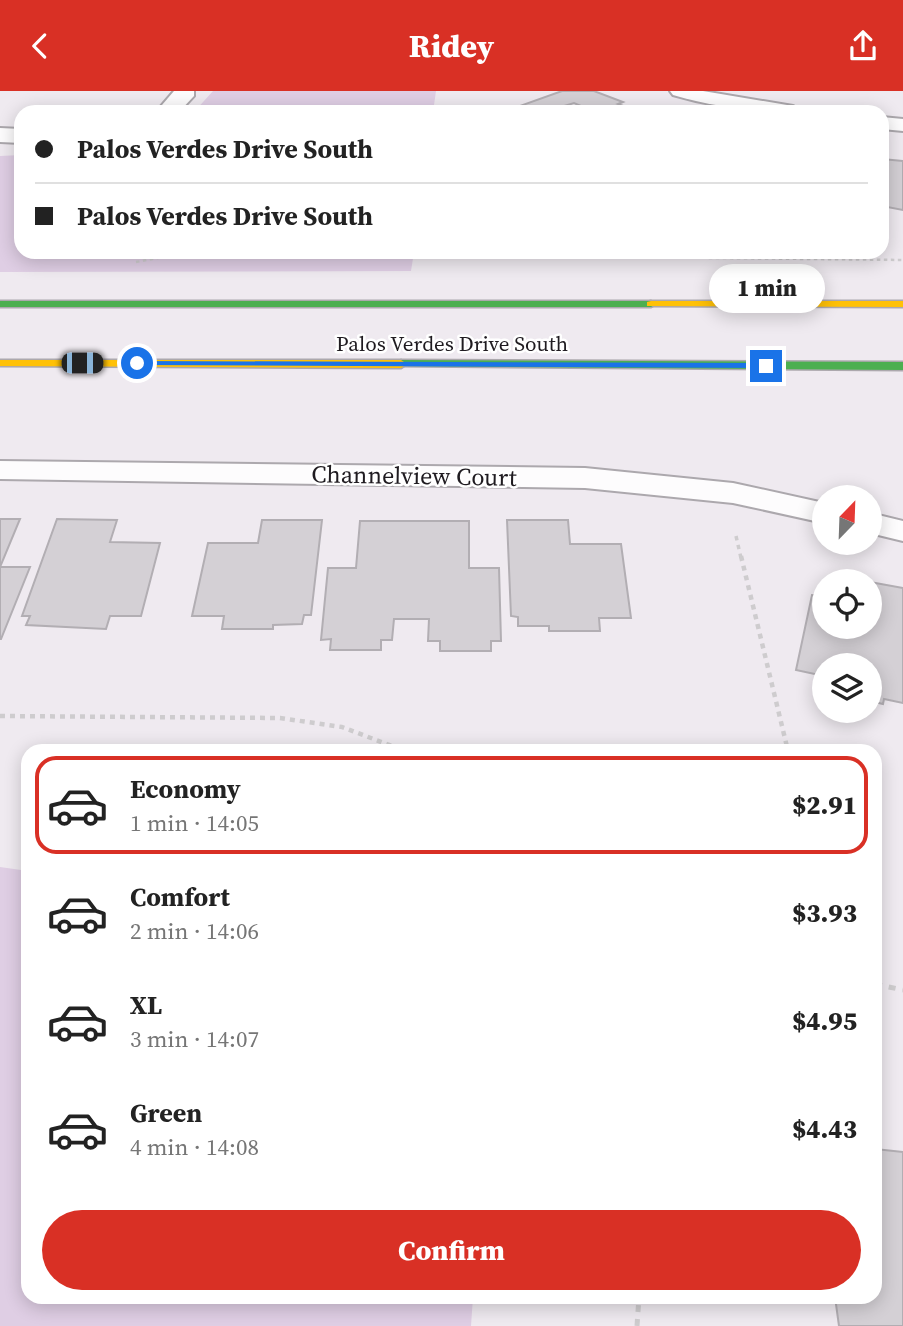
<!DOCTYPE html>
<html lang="en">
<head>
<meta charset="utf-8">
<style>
	body { margin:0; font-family:"Source Serif 4",serif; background:#f2f2f2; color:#222; height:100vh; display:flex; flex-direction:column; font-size:26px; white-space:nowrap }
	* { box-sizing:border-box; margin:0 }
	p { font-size:23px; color:#767676 }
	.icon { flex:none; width:38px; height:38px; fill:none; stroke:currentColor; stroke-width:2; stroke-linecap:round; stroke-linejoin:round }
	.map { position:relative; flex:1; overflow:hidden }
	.panel { position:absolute; left:21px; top:653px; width:861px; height:560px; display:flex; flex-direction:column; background:#fff; border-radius:21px; box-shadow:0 4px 18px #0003 }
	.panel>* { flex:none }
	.top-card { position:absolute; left:14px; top:14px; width:875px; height:154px; border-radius:21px; box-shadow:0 4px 18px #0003; display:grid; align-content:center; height:154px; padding:0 21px; background:#fff }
	.needle { width:46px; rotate:23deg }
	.buttons { position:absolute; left:812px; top:394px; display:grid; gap:14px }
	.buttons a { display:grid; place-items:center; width:70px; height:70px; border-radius:50%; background:#fff; box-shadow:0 4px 18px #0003; font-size:35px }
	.end { position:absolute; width:32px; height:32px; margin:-16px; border:9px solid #1a73e8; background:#fff; box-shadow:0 0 0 4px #fff }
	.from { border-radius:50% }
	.bubble { position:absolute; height:49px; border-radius:24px; background:#fff; box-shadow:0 4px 18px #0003; font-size:23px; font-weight:800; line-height:49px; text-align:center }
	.car { position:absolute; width:21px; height:42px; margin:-21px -10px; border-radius:9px; box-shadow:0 0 5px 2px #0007; background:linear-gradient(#222 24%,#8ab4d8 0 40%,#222 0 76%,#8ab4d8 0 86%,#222 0) }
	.top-card b { display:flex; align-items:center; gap:24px; height:66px; font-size:26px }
	.top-card b+b { border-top:2px solid #e0e0e0 }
	.top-card i { width:18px; height:18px; background:#222 }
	ul { padding:12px 0 0; list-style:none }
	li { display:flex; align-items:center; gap:21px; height:98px; margin:0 14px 10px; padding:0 7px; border:4px solid transparent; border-radius:21px }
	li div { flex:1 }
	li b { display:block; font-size:26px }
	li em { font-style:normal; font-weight:800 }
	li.active { border-color:#d93025 }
	li>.icon { width:63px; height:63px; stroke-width:1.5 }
	.button { display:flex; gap:14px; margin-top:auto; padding:14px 21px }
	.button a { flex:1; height:80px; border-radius:42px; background:#d93025; color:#fff; font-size:28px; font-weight:800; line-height:80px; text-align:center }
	header { display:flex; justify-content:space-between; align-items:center; height:91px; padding:0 21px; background:#d93025; color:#fff; font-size:32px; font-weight:800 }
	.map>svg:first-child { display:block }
	.green { fill:#dfcee4 }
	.building { fill:#d4d0d5; stroke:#b2aeb3; stroke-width:2 }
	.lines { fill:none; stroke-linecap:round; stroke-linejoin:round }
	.street-casing { stroke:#aca8ad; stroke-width:4 }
	.fast-casing { stroke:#aca8ad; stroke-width:3 }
	.slow-casing { stroke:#aca8ad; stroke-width:3 }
	.path-far3 { stroke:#ceccce; stroke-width:2.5; stroke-dasharray:3.5 3.5; stroke-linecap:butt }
	.path-far2 { stroke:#ceccce; stroke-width:3.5; stroke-dasharray:4.5 4.5; stroke-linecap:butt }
	.path-far1 { stroke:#ceccce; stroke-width:4.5; stroke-dasharray:5 5; stroke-linecap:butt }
	.path { stroke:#ceccce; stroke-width:5; stroke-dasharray:7 7; stroke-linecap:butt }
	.street { fill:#fdfcfd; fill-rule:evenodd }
	.fast { fill:#4caf50; fill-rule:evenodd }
	.slow { fill:#ffc107; fill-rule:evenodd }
	.route { fill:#1a73e8 }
	.labels { text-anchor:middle; stroke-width:5; stroke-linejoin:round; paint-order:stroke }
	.far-street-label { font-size:21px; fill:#1f1b20; stroke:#fff }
	.street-label { font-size:24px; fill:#1f1b20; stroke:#fff }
</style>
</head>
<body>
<header><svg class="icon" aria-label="back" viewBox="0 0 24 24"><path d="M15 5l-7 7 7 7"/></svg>Ridey<svg class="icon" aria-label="share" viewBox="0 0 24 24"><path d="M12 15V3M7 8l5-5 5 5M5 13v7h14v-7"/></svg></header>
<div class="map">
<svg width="903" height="1235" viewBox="0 0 903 1235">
	<rect width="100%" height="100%" fill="#efeaf0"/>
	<!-- green -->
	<g class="green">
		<polygon points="213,0 436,0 433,21 194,21"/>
		<polygon points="21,64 21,161 414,161 411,180 0,181 0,65"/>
		<polygon points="0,776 28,780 28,1206 473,1206 471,1235 0,1235"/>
	</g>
	<!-- building -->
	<g class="building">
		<polygon points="562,0 594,0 623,11 618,13 631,18 592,21 602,16 588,18 574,12 561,16 573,21 503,21"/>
		<polygon points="882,68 903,70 903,119 882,115"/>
		<polygon points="0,428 20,428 0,476"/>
		<polygon points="57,428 117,429 110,451 160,452 141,525 110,525 106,538 26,534 30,525 22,525"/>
		<polygon points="262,429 322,429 311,524 304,524 302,533 273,534 273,538 222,538 224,525 192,525 208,452 258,452"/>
		<polygon points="507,429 568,429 570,453 621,453 631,527 599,527 600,540 549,540 549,535 518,535 518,526 511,525"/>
		<polygon points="360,430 469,430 469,477 499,477 501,550 491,550 491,560 440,560 440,550 428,550 429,528 394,528 392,549 381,549 381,559 330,559 331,548 321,549 328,477 356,477"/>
		<polygon points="0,476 30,476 1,548 0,548"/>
		<polygon points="870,491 903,497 903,612 884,608 883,613 870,610 870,574 824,574 824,585 796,579 812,504 824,505 824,536 870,536"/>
		<polygon points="875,1058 903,1061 903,1235 839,1235 835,1206 875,1206"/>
	</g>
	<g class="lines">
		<defs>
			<g id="street">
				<polygon points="174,0 194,0 194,5 179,21 156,21"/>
				<path d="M670,0H703L793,15L804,21C758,21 717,17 673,4Z"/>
				<polygon points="882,26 903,28 903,40 882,38"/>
				<polygon points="0,37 21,38 21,52 0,51"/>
				<polygon points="0,370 585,377 733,392 824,412 824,432 733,412 585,397 0,388"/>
				<polygon points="870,422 903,430 903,450 870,442"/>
			</g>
			<g id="fast">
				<polygon points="0,210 651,210 656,213 651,216 0,216"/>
				<polygon points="401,269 903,271 903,279 397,275 397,271"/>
			</g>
			<g id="slow">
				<polygon points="651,210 903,210 903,216 647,215 647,211"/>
				<polygon points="0,269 401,269 407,273 401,277 0,275"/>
			</g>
		</defs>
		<!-- street casing -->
		<use href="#street" class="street-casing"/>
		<!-- fast casing -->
		<use href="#fast" class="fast-casing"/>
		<!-- slow casing -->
		<use href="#slow" class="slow-casing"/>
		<!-- path-far3 -->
		<g class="path-far3">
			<polyline points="281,161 292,161"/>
			<polyline points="415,161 443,164 903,169"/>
			<polyline points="136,171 190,161"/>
		</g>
		<!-- path-far2 -->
		<polyline class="path-far2" points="736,445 741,467"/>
		<!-- path-far1 -->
		<g class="path-far1">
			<polyline points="741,465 788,660"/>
			<polyline points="0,625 280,627 342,636 405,660"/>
		</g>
		<!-- path -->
		<g class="path">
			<polyline points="875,893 903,899"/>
			<polyline points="637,1235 639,1206"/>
		</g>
		<!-- street -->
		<use href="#street" class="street"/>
		<!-- fast -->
		<use href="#fast" class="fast"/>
		<!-- slow -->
		<use href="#slow" class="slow"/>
	</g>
	<!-- route -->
	<polygon class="route" points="137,270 766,272 770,275 766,277 134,274"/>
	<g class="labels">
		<!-- far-street labels -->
		<g class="far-street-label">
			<text x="452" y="260">Palos Verdes Drive South</text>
		</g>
		<!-- street labels -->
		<g class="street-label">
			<text transform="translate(414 385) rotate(1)" y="8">Channelview Court</text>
		</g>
	</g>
</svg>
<div class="buttons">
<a><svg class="needle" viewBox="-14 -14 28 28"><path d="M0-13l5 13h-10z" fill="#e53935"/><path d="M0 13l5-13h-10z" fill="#767676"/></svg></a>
<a><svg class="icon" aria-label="locate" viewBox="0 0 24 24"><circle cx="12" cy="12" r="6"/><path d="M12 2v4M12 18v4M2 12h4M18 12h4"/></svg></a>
<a><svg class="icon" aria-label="layers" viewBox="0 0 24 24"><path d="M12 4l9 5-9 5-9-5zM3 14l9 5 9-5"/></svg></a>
</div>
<i class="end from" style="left:137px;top:272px"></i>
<i class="end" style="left:766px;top:275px"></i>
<div class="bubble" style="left:709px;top:173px;width:116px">1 min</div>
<i class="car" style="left:82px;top:272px;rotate:90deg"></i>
<div class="top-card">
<b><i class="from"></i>Palos Verdes Drive South</b>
<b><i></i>Palos Verdes Drive South</b>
</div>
<section class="panel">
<ul>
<li class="active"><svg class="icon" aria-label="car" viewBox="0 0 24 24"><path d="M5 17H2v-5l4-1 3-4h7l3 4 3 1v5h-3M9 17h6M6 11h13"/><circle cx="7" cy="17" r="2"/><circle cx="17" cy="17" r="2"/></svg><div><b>Economy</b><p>1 min · 14:05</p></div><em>$2.91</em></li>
<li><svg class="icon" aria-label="car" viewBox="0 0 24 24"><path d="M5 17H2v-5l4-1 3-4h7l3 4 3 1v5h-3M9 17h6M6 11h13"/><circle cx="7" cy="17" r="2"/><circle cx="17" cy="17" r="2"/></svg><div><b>Comfort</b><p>2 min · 14:06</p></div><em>$3.93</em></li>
<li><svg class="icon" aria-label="car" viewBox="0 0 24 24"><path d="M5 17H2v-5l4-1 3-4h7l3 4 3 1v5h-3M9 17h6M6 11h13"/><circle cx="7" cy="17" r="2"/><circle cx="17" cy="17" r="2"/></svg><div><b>XL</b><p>3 min · 14:07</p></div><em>$4.95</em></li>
<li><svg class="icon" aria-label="car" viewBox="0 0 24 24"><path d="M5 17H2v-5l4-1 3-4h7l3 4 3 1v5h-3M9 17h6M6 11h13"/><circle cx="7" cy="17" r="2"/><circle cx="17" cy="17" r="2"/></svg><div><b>Green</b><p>4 min · 14:08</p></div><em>$4.43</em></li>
</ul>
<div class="button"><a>Confirm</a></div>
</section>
</div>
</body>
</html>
